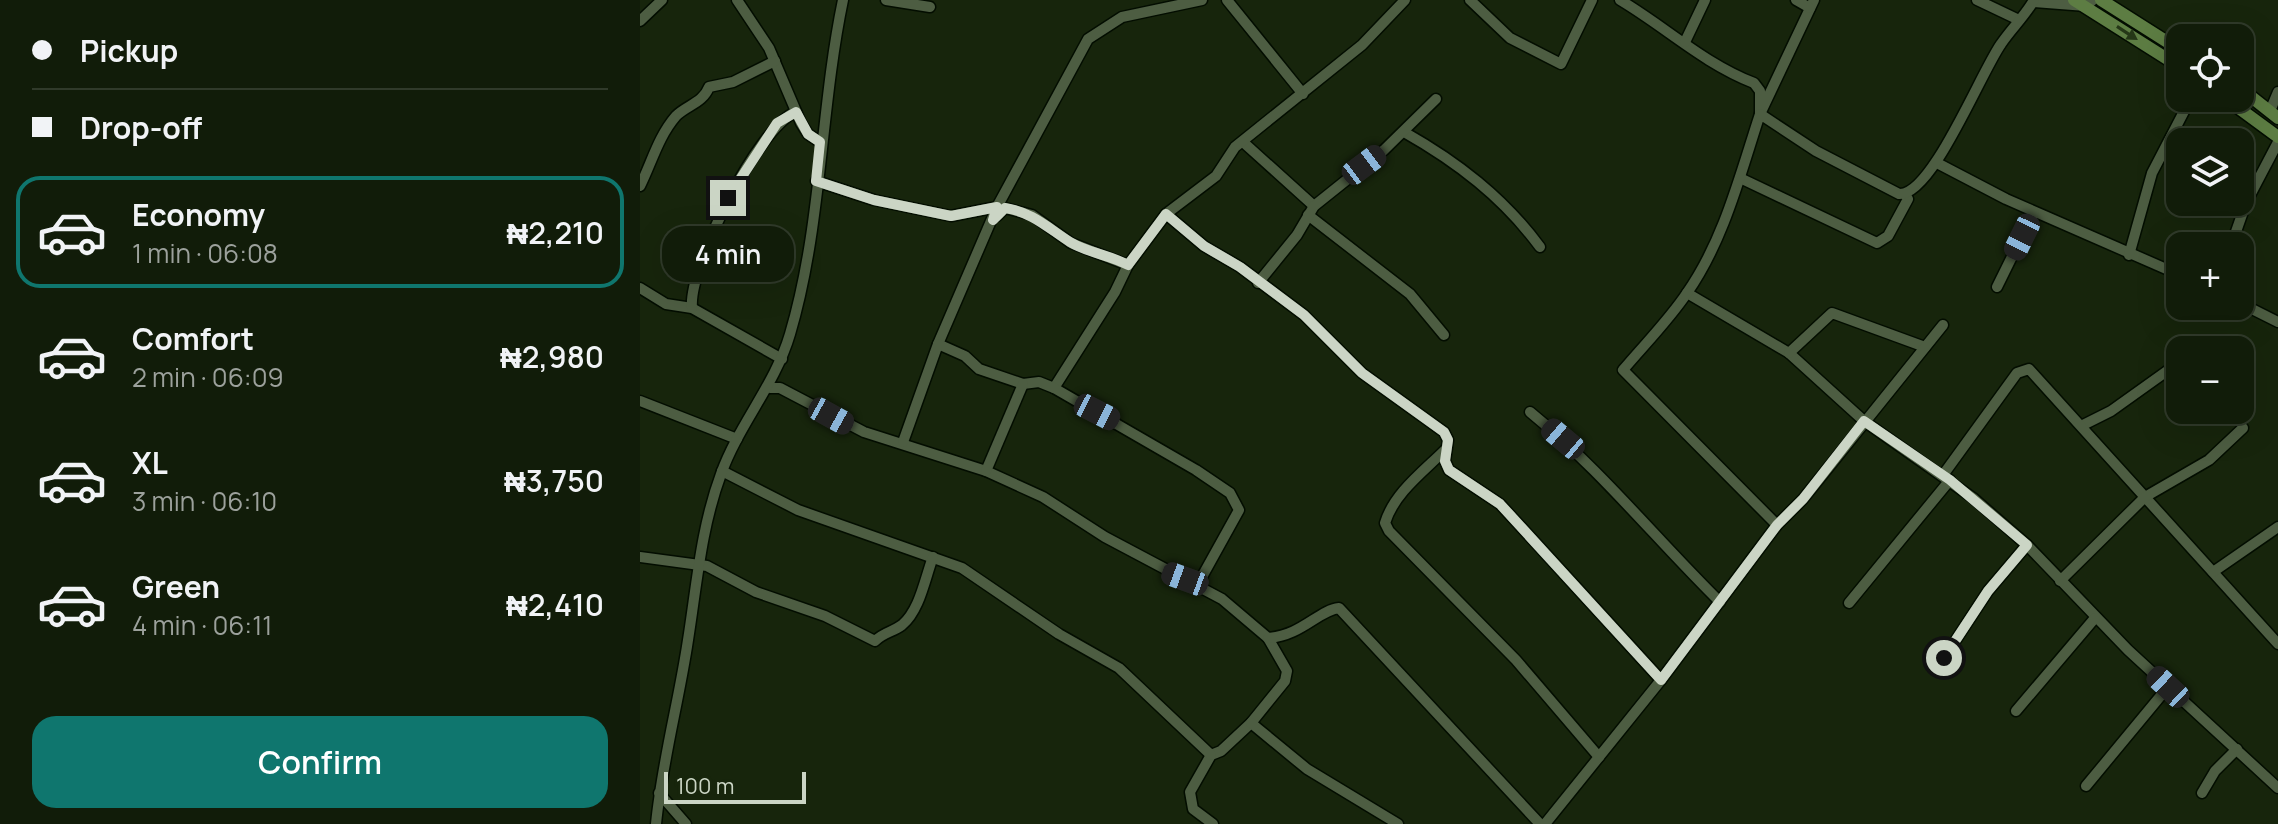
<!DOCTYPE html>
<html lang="en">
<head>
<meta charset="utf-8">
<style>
	body { margin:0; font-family:Manrope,sans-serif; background:#1e2917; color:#f1f3f6; height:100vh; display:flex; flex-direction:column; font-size:30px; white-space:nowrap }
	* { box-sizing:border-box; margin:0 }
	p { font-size:26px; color:#9ca19c }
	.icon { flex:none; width:44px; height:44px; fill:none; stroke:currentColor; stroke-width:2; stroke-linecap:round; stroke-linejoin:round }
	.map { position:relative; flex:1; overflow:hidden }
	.panel { display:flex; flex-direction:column; background:#111c09; width:640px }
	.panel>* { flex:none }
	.banner { display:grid; align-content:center; height:176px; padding:0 32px; background:#111c09 }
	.buttons { position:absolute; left:1526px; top:24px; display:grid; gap:16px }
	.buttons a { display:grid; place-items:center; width:88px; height:88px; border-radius:16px; background:#111c09; box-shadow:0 8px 32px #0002,0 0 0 2px #303a2a; font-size:40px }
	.scale { position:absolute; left:24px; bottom:20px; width:142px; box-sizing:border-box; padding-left:8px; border:4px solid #cbd5c5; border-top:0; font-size:22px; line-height:28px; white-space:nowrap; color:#cbd5c5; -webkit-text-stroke:6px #17250c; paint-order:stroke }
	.end { position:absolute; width:36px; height:36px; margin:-18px; border:10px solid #cbd5c5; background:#111; box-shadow:0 0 0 4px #111 }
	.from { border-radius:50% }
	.bubble { position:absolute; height:56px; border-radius:24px; background:#111c09; box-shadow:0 8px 32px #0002,0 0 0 2px #303a2a; font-size:26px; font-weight:600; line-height:56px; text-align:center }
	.car { position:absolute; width:24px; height:48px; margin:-24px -12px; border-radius:10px; box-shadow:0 0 6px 2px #0007; background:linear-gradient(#222 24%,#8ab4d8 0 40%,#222 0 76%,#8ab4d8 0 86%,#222 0) }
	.banner b { display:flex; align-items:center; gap:28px; height:76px; font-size:30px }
	.banner b+b { border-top:2px solid #303a2a }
	.banner i { width:20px; height:20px; background:#f1f3f6 }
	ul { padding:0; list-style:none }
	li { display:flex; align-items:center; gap:24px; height:112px; margin:0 16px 12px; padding:0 16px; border:4px solid transparent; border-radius:24px }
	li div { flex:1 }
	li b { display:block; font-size:30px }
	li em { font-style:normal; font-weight:600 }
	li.active { border-color:#0f766e }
	li>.icon { width:72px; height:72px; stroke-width:1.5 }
	.button { display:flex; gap:16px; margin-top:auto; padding:16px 32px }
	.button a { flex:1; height:92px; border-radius:24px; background:#0f766e; color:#fff; font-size:32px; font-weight:600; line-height:92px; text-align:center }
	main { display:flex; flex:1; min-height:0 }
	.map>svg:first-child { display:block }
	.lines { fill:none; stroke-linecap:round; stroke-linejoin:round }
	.minor-casing { stroke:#030d00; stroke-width:13 }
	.major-casing { stroke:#030d00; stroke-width:15 }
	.minor { stroke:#4d5d42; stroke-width:10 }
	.major { stroke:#5d7d43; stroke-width:12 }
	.oneway { fill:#253717 }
	.route { stroke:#cbd5c5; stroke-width:10 }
</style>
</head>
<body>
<main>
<section class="panel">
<div class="banner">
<b><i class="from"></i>Pickup</b>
<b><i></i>Drop-off</b>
</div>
<ul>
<li class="active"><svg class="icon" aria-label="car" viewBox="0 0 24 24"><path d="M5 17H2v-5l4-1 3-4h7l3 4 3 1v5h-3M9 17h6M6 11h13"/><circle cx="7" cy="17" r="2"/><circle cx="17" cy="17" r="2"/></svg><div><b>Economy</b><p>1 min · 06:08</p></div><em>₦2,210</em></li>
<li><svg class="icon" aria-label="car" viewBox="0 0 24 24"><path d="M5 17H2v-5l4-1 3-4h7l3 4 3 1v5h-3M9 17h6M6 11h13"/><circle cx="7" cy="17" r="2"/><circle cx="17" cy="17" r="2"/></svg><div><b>Comfort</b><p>2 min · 06:09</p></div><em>₦2,980</em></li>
<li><svg class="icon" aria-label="car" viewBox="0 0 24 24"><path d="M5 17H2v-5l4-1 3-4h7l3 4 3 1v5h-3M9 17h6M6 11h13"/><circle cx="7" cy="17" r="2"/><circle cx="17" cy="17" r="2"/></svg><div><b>XL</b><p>3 min · 06:10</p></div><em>₦3,750</em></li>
<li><svg class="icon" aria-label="car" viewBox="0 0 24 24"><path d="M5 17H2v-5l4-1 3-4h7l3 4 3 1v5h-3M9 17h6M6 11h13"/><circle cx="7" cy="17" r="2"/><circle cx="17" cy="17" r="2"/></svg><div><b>Green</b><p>4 min · 06:11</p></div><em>₦2,410</em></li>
</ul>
<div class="button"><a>Confirm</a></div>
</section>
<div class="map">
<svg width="1638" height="824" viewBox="0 0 1638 824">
	<rect width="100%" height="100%" fill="#17250c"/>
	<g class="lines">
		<defs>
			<g id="minor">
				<polyline points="97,0 129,48 161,123 168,134 180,142"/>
				<polyline points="246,0 290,7"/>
				<polyline points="587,0 663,94"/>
				<polyline points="830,0 870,38 921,64 952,0"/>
				<path d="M980,0C1027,28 1063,63 1114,83L1120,91V114L1174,0"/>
				<polyline points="1156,0 1170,8"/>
				<polyline points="1337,0 1379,20"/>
				<polyline points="1394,2 1446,6 1453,0"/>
				<polyline points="0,21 22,0"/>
				<polyline points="1045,42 1065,0"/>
				<polyline points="1630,111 1638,92"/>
				<path d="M764,132C817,162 863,197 900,247"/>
				<polyline points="603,142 674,206"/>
				<polyline points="1297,163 1366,199 1540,275"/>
				<polyline points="1100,178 1237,243 1248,236 1268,199 1265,194"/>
				<polyline points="176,181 234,200 311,216 357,207 298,344"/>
				<path d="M0,186C12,162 18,137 36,116C47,105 63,103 69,87L93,82L135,61"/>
				<polyline points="357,207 448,39 482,17 562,0"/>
				<polyline points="526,214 564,246 600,267 664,315 722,373 804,432 808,440 805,461 809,470 860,504 1021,680"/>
				<polyline points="668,215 770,294 804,335"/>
				<polyline points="357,216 365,208 392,215 431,243 488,265"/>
				<polyline points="1591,246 1606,203 1638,142"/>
				<polyline points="1489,255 1512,173 1551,98"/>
				<polyline points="618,283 657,235 674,206 744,150 796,99"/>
				<polyline points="1357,287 1394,212"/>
				<polyline points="0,288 26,304 52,308 142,359"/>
				<polyline points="1047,293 1149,353 1224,421 1333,498 1387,545 1488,650 1638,788"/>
				<polyline points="1600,303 1638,322"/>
				<path d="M52,308C48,268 118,126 156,112"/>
				<polyline points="1149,353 1192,313 1285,347"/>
				<polyline points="130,388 140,388 224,432 346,471 403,497 465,537 582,599 628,638 647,671 645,681 611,723 581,751 571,755 550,792 553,809 573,824"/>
				<polyline points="414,388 475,292 488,265 526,214 576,176 595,147 722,45 765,0"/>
				<polyline points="0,401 97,439"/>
				<path d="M890,412C960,469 1016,539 1080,602"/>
				<polyline points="1443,425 1471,411 1534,366"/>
				<polyline points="263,442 298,344 325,356 339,369 383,384 399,382 414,388 556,470 590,493 599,510 558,584"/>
				<path d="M805,450C784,471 754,493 745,523L749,531L876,660L959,757"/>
				<polyline points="82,471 158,510 322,568 419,634 479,668 571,755"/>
				<polyline points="346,471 383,384"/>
				<polyline points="1303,475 1377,373 1389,369 1638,644"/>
				<path d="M1137,525L983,370C1004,345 1029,320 1047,293C1084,240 1100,175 1120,114L1176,151L1259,194C1292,196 1341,72 1361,44C1371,29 1385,16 1394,0"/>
				<path d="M0,557L67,566L116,592L185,616L235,641C244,632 253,632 262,625C280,610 285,578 293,557"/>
				<polyline points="1573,572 1638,527"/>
				<polyline points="1420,581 1505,497 1569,460 1603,428"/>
				<polyline points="1209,603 1310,480"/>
				<path d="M628,638C661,636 679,610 699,608L900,824"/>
				<polyline points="1304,658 1348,591 1387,545"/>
				<polyline points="1376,711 1455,618"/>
				<polyline points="611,723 667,769 758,824"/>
				<polyline points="1446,786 1528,687"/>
				<polyline points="19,793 46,824"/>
				<polyline points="1562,793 1575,771 1597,749"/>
				<path d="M16,824C22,762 39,701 48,640C57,583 61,528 81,474C99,424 135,385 150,334C182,226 180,110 203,0"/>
				<polyline points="905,824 1021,680 1137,525 1163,499 1303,325"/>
			</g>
			<g id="major">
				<polyline points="1434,0 1540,67"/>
				<polyline points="1461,0 1540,50"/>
				<polyline points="1600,88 1638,118"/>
				<polyline points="1585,98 1638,137"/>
			</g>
		</defs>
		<!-- minor casing -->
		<use href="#minor" class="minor-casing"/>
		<!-- major casing -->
		<use href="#major" class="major-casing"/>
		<!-- minor -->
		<use href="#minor" class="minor"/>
		<!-- major -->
		<use href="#major" class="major"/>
	</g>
	<!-- one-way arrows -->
	<defs><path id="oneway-solid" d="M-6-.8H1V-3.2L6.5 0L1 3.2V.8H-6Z" transform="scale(2)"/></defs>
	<use class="oneway" href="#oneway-solid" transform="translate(1487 33) rotate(33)"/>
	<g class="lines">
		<!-- route -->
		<path class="route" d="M88,198L137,123L156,112L168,134L180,142L176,181L234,200L311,216L357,207L353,220L365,208C392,212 408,228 430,242C448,253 470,255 488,265L526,214L564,246L600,267L664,315L722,373L804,432L808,440L805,461L809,470L860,504L1021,680L1137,525L1163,499L1224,421L1310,480L1387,545L1348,591L1304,658"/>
	</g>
</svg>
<div class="buttons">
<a><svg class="icon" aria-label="locate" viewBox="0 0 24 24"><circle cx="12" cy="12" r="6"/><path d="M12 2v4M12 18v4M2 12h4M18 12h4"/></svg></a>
<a><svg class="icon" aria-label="layers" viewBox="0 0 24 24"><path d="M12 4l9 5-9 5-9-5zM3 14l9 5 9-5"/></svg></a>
<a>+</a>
<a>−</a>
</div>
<div class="scale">100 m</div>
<i class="end from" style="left:1304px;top:658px"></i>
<i class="end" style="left:88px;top:198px"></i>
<div class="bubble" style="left:22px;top:226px;width:132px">4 min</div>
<i class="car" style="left:724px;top:165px;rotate:53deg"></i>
<i class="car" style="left:1382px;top:237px;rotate:206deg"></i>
<i class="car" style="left:457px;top:412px;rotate:117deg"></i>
<i class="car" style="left:191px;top:416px;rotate:119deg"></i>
<i class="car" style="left:923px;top:439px;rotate:310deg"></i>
<i class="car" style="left:545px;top:579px;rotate:290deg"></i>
<i class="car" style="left:1528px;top:687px;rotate:313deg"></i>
</div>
</main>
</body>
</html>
